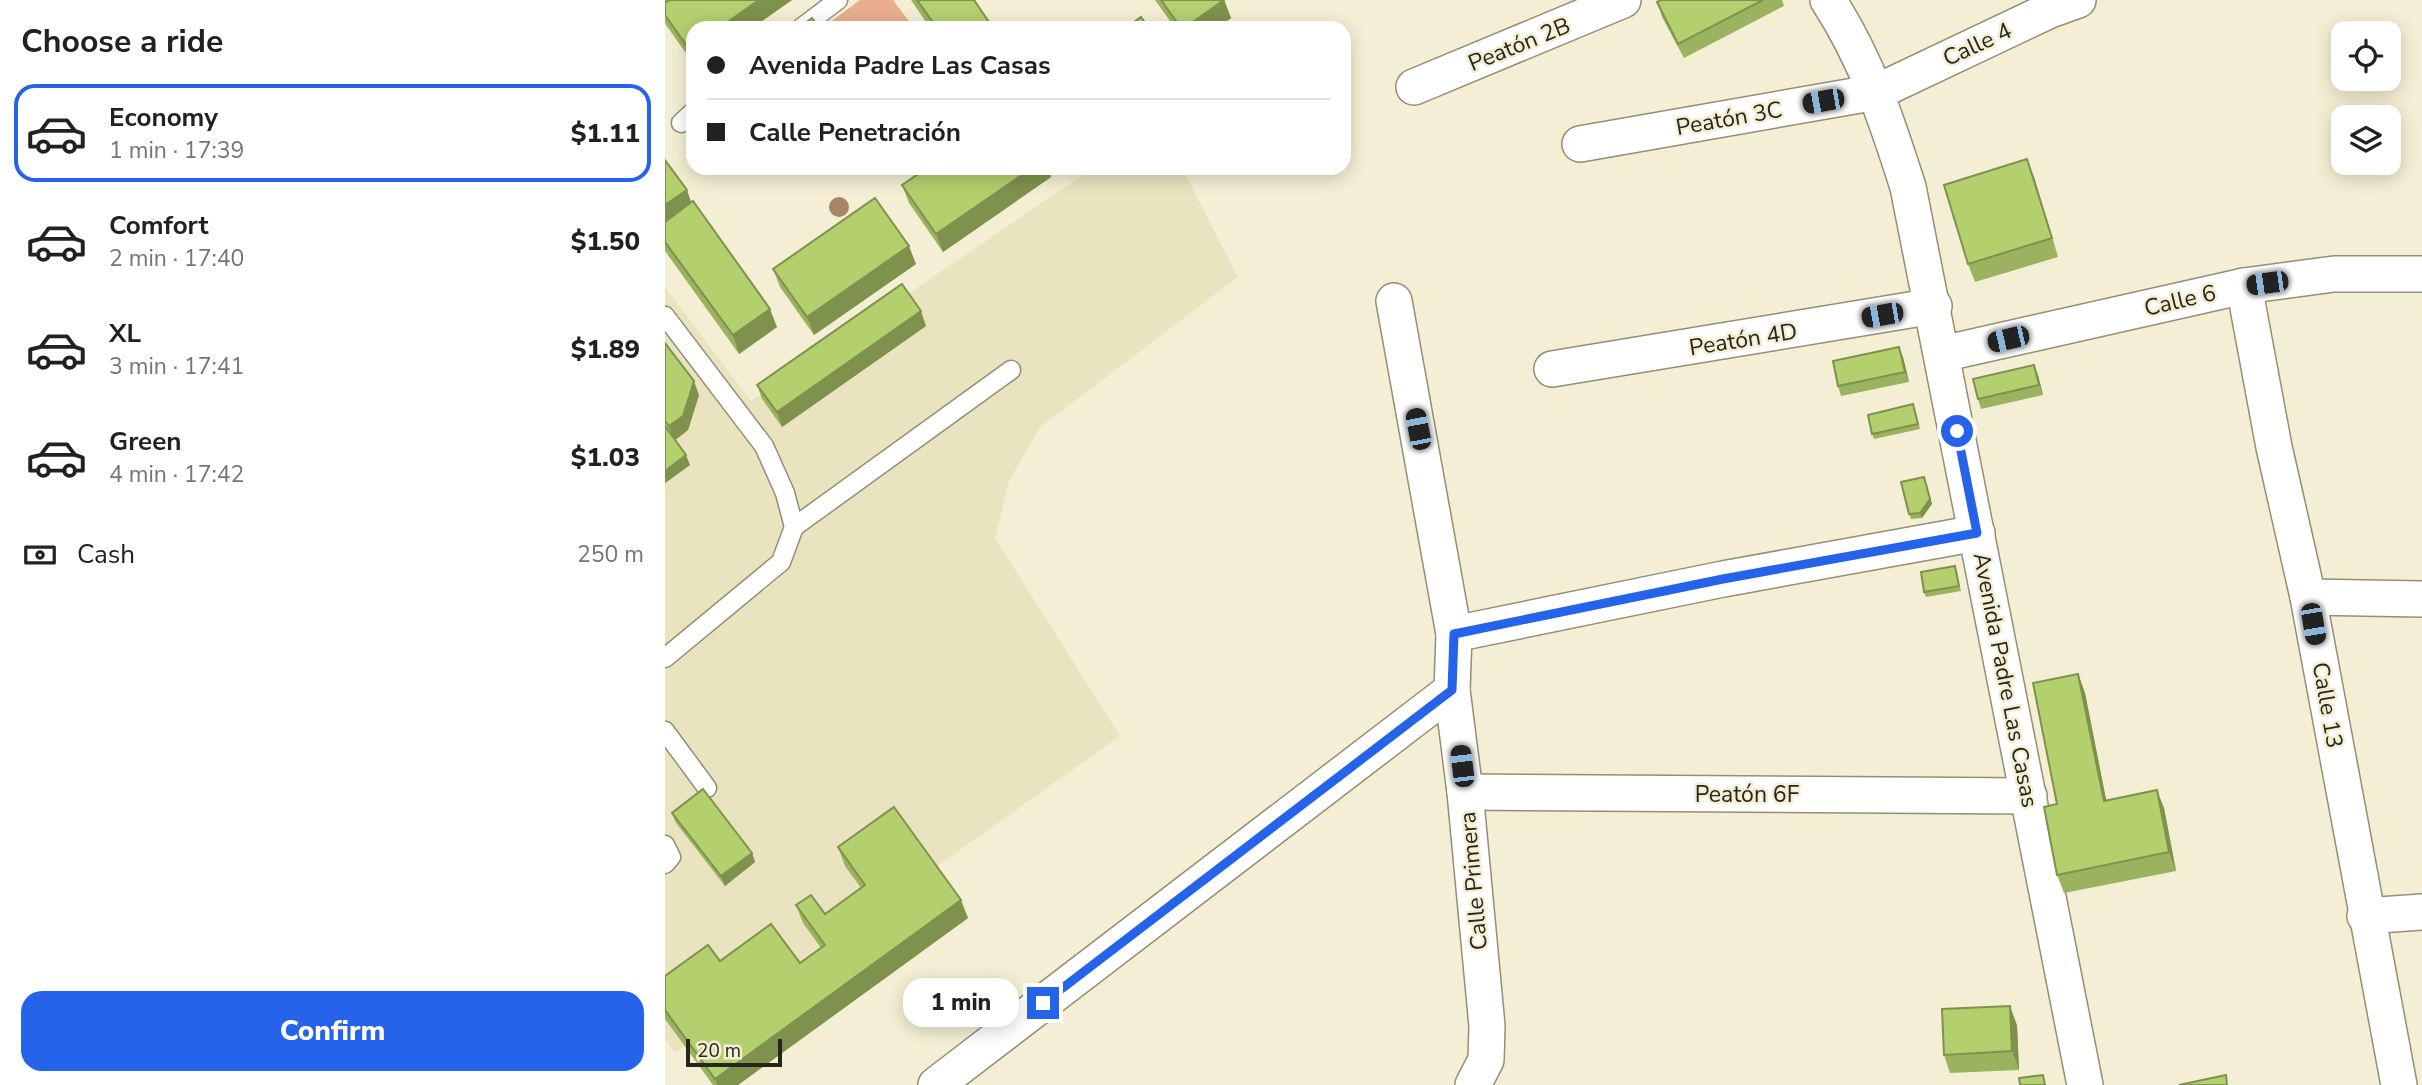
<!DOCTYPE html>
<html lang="en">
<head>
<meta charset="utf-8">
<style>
	body { margin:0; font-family:"Nunito Sans",sans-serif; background:#f2f2f2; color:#202124; height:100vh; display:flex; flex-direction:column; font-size:26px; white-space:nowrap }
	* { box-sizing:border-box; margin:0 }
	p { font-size:23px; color:#757577 }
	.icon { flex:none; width:38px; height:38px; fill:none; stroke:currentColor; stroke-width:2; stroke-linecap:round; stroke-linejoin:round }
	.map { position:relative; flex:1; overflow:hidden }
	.panel { display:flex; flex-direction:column; background:#fff; width:665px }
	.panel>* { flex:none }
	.guide { position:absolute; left:21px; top:21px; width:665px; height:154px; border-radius:21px; box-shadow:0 4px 18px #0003; display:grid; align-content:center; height:154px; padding:0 21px; background:#fff }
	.fabs { position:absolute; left:1666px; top:21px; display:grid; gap:14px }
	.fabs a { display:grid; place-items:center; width:70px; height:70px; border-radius:14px; background:#fff; box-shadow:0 4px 18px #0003; font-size:35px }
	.scale { position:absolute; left:21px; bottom:18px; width:96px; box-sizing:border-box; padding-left:7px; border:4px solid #28261c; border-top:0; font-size:19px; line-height:24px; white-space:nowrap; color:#28261c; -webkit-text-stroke:5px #f4efd4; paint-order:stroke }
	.end { position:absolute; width:32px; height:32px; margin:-16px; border:9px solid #2563eb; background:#fff; box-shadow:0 0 0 4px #fff }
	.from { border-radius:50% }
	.bubble { position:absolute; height:49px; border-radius:21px; background:#fff; box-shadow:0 4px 18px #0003; font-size:23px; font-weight:800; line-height:49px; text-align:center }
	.car { position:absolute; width:21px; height:42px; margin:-21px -10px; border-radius:9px; box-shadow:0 0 5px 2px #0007; background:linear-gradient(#222 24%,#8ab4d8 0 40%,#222 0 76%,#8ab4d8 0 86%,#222 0) }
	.guide b { display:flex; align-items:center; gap:24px; height:66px; font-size:26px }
	.guide b+b { border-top:2px solid #e0e0e0 }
	.guide i { width:18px; height:18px; background:#202124 }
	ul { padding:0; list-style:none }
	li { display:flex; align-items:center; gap:21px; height:98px; margin:0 14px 10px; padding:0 7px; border:4px solid transparent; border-radius:21px }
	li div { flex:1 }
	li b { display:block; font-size:26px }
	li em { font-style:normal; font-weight:800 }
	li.active { border-color:#2563eb }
	li>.icon { width:63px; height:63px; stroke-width:1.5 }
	h2 { padding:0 21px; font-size:32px; line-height:84px }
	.pay { display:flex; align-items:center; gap:18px; height:77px; padding:0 21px; font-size:26px }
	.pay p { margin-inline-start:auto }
	.button { display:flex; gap:14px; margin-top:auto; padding:14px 21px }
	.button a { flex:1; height:80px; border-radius:21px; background:#2563eb; color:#fff; font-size:28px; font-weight:800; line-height:80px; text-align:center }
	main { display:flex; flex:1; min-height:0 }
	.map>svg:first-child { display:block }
	.built { fill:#eae3c0 }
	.green { fill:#e9ae8e }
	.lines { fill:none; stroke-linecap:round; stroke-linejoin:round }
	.service-casing { stroke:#938e75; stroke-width:21 }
	.minor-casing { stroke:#938e75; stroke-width:38 }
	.service { stroke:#fff; stroke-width:18 }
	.minor { stroke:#fff; stroke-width:35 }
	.tree { fill:#a88564 }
	.wall { fill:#9bb35f }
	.shaded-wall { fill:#7e924d }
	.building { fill:#b4d06e; stroke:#7e924d; stroke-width:2 }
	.route { stroke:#2563eb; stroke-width:9 }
	.labels { text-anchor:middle; stroke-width:5; stroke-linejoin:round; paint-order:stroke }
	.street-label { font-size:23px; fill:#28261c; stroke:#f4efd4 }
</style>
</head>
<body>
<main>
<section class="panel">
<h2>Choose a ride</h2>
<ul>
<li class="active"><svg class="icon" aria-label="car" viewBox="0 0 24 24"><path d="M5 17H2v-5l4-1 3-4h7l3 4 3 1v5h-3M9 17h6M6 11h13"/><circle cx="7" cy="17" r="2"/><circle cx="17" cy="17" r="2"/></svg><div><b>Economy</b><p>1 min · 17:39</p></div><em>$1.11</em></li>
<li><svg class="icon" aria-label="car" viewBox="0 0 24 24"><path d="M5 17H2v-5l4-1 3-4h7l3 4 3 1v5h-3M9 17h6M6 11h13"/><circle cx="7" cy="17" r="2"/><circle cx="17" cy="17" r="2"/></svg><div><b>Comfort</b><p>2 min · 17:40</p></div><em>$1.50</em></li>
<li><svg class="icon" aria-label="car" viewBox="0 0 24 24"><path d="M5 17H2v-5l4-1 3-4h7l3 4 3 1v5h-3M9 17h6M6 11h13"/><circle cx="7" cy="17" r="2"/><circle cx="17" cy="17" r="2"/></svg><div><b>XL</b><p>3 min · 17:41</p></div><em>$1.89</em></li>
<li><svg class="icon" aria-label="car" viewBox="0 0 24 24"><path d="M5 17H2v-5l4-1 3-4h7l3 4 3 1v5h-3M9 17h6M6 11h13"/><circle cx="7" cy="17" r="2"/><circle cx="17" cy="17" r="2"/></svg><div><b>Green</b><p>4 min · 17:42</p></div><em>$1.03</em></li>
</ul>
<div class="pay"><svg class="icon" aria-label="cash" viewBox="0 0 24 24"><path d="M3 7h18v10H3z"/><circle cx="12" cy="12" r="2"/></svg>Cash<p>250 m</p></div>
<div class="button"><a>Confirm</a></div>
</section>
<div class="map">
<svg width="1757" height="1085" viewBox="0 0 1757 1085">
	<rect width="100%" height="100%" fill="#f4efd4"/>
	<!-- built -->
	<polygon class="built" points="428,168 517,168 573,277 375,427 344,481 330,538 455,736 10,1053 0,1039 0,287 86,401"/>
	<!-- green -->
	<polygon class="green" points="195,0 228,0 249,28 167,28 164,23"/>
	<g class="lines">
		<defs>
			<g id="service">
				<polyline points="136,28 173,0"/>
				<polyline points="16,123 28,112"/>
				<polyline points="0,316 99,446 120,493 129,527 116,562 0,658"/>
				<polyline points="129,527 346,370"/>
				<polyline points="0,731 42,788"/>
				<polyline points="0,845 6,857 0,864"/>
			</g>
			<g id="minor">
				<path d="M1163,0C1201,58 1222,121 1243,187L1420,1085"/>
				<polyline points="749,87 958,0"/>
				<polyline points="915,144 1212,92 1385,10 1413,0"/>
				<polyline points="1579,286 1609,447 1643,597 1734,1085"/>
				<polyline points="729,301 789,634 787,690 800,792 822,1026 821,1060 808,1085"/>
				<polyline points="1277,354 1579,286 1669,274 1757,274"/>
				<polyline points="887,369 1269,306"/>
				<polyline points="1643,597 1757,599"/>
				<polyline points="789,634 1058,579 1312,533"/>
				<polyline points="800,792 1364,796"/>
				<polyline points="1700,916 1757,912"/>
				<polyline points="271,1085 787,690"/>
			</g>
		</defs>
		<!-- service casing -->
		<use href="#service" class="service-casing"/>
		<!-- minor casing -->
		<use href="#minor" class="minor-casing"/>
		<!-- service -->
		<use href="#service" class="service"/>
		<!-- minor -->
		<use href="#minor" class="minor"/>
	</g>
	<!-- trees -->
	<circle class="tree" cx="174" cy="207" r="10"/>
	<!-- wall -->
	<g class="wall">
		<polygon points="0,0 127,0 87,28 28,28 28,63 1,25 0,22"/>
		<polygon points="246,0 309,0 328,28 265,28"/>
		<polygon points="490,0 559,0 566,18 552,28 510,28"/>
		<polygon points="996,0 1117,0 1119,6 1019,58 997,17 992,2"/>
		<polygon points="0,160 22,190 26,203 112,327 74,354 0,251"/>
		<polygon points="386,177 278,252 244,203 237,185"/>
		<polygon points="1369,177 1393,257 1310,282 1303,264"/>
		<polygon points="251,264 149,335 115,287 108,269"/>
		<polygon points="261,326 117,427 97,399 92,385"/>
		<polygon points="0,343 34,395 23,430 10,440 25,465 0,483"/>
		<polygon points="1238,357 1244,382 1176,396 1173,386"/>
		<polygon points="1373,375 1378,395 1316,409 1313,399"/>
		<polygon points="1250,409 1255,429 1209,439 1207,434"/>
		<polygon points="1261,482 1267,504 1257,518 1246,519 1244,514"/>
		<polygon points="1290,566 1296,591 1261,597 1259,592"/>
		<polygon points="1413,674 1420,693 1441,801 1499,808 1511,871 1399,893 1392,875 1392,804"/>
		<polygon points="7,813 87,853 90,862 60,886 11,823"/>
		<polygon points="173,847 303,918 73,1085 48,1085 0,1019 0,976 55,961 135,963 156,948 138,923 131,905 160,914 196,888 180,866"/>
		<polygon points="1352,1025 1354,1070 1285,1073 1279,1055"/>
	</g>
	<!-- shaded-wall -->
	<g class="shaded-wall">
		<polygon points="94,0 127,0 87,28 54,28"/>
		<polygon points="559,0 566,18 552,28 519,28"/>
		<polygon points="28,46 28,59 24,49"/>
		<polygon points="1362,159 1369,177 1393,257 1387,238"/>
		<polygon points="367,168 383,168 386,177 278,252 271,234"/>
		<polygon points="22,190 28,208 0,229 0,205"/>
		<polygon points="244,246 251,264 149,335 142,317"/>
		<polygon points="105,309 112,327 74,354 68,335"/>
		<polygon points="256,311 261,326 117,427 112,412"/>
		<polygon points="1234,347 1238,357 1244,382 1240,372"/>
		<polygon points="1369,365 1373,375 1378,395 1374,385"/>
		<polygon points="29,381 34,395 23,430 9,441 4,426"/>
		<polygon points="21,455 25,465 0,483 0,471"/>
		<polygon points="1259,477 1267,504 1257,518 1255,513"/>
		<polygon points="1413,674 1420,693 1445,819 1439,801"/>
		<polygon points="1492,790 1499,808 1511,871 1504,852"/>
		<polygon points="87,853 90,862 60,886 56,876"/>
		<polygon points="296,900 303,918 73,1085 52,1085 50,1079"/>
		<polygon points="1345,1006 1352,1025 1354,1070 1347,1051"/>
	</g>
	<!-- building -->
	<g class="building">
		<polygon points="4,0 94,0 54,28 28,28 28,46 24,49 0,15 0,3"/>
		<polygon points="252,0 309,0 328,28 272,28"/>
		<polygon points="496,0 559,0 519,28 516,28"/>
		<polygon points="996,0 1098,0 1013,44 992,2"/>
		<polygon points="476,17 484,28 461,28"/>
		<polygon points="147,18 155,28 133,28"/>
		<polygon points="1362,159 1387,238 1303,264 1279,185"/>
		<polygon points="0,160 22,190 0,205"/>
		<polygon points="262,168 367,168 271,234 237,185"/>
		<polygon points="210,198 244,246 142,317 108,269"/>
		<polygon points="28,201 105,309 68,335 0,242 0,222"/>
		<polygon points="237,284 256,311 112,412 92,385"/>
		<polygon points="0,343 29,381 18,416 4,426 0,421"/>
		<polygon points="1234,347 1240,372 1173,386 1168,361"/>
		<polygon points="1369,365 1374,385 1313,399 1308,379"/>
		<polygon points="1248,404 1253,424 1207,434 1203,415"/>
		<polygon points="0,426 21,455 0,471"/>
		<polygon points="1259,477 1265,499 1255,513 1244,514 1236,482"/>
		<polygon points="1290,566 1294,586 1259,592 1256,572"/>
		<polygon points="1413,674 1439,801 1492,790 1504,852 1392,875 1379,807 1392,804 1368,683"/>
		<polygon points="38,789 87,853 56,876 7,813"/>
		<polygon points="229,807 296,900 50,1079 0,1010 0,976 43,945 55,961 106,924 135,963 160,945 131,905 146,895 160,914 200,885 173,847"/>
		<polygon points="1345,1006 1347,1051 1279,1055 1277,1009"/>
		<polygon points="1378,1075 1380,1085 1355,1085 1354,1078"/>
		<polygon points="1561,1075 1562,1085 1514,1085"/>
	</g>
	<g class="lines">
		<!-- route -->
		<polyline class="route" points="378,1003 787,690 789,634 1058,579 1312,533 1292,431"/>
	</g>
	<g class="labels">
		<!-- street labels -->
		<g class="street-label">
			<text transform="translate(854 44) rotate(-22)" y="8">Peatón 2B</text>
			<text transform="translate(1312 44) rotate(-25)" y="8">Calle 4</text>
			<text transform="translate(1064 118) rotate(-10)" y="8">Peatón 3C</text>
			<text transform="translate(1515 300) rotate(-13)" y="8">Calle 6</text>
			<text transform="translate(1078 339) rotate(-9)" y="8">Peatón 4D</text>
			<text transform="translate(1341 680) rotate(79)" y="8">Avenida Padre Las Casas</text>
			<text transform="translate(1663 705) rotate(80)" y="8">Calle 13</text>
			<text x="1082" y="802">Peatón 6F</text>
			<text transform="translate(808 881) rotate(-95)" y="8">Calle Primera</text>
		</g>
	</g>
</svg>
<div class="fabs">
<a><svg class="icon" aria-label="locate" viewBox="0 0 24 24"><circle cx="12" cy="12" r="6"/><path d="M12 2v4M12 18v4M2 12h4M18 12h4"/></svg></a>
<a><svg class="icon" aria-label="layers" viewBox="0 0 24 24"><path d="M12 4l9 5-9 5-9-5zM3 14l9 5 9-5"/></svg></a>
</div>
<div class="scale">20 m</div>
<i class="end from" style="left:1292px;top:431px"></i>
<i class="end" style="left:378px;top:1003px"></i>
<div class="bubble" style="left:238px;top:978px;width:116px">1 min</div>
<i class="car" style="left:1158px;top:101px;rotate:260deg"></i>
<i class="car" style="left:1602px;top:283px;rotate:262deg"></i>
<i class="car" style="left:1217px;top:315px;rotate:260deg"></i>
<i class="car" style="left:1343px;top:339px;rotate:257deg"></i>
<i class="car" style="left:753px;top:429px;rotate:349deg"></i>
<i class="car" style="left:1648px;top:624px;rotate:170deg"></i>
<i class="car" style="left:797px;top:766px;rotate:353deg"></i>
<div class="guide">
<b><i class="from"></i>Avenida Padre Las Casas</b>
<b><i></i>Calle Penetración</b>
</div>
</div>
</main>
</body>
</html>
